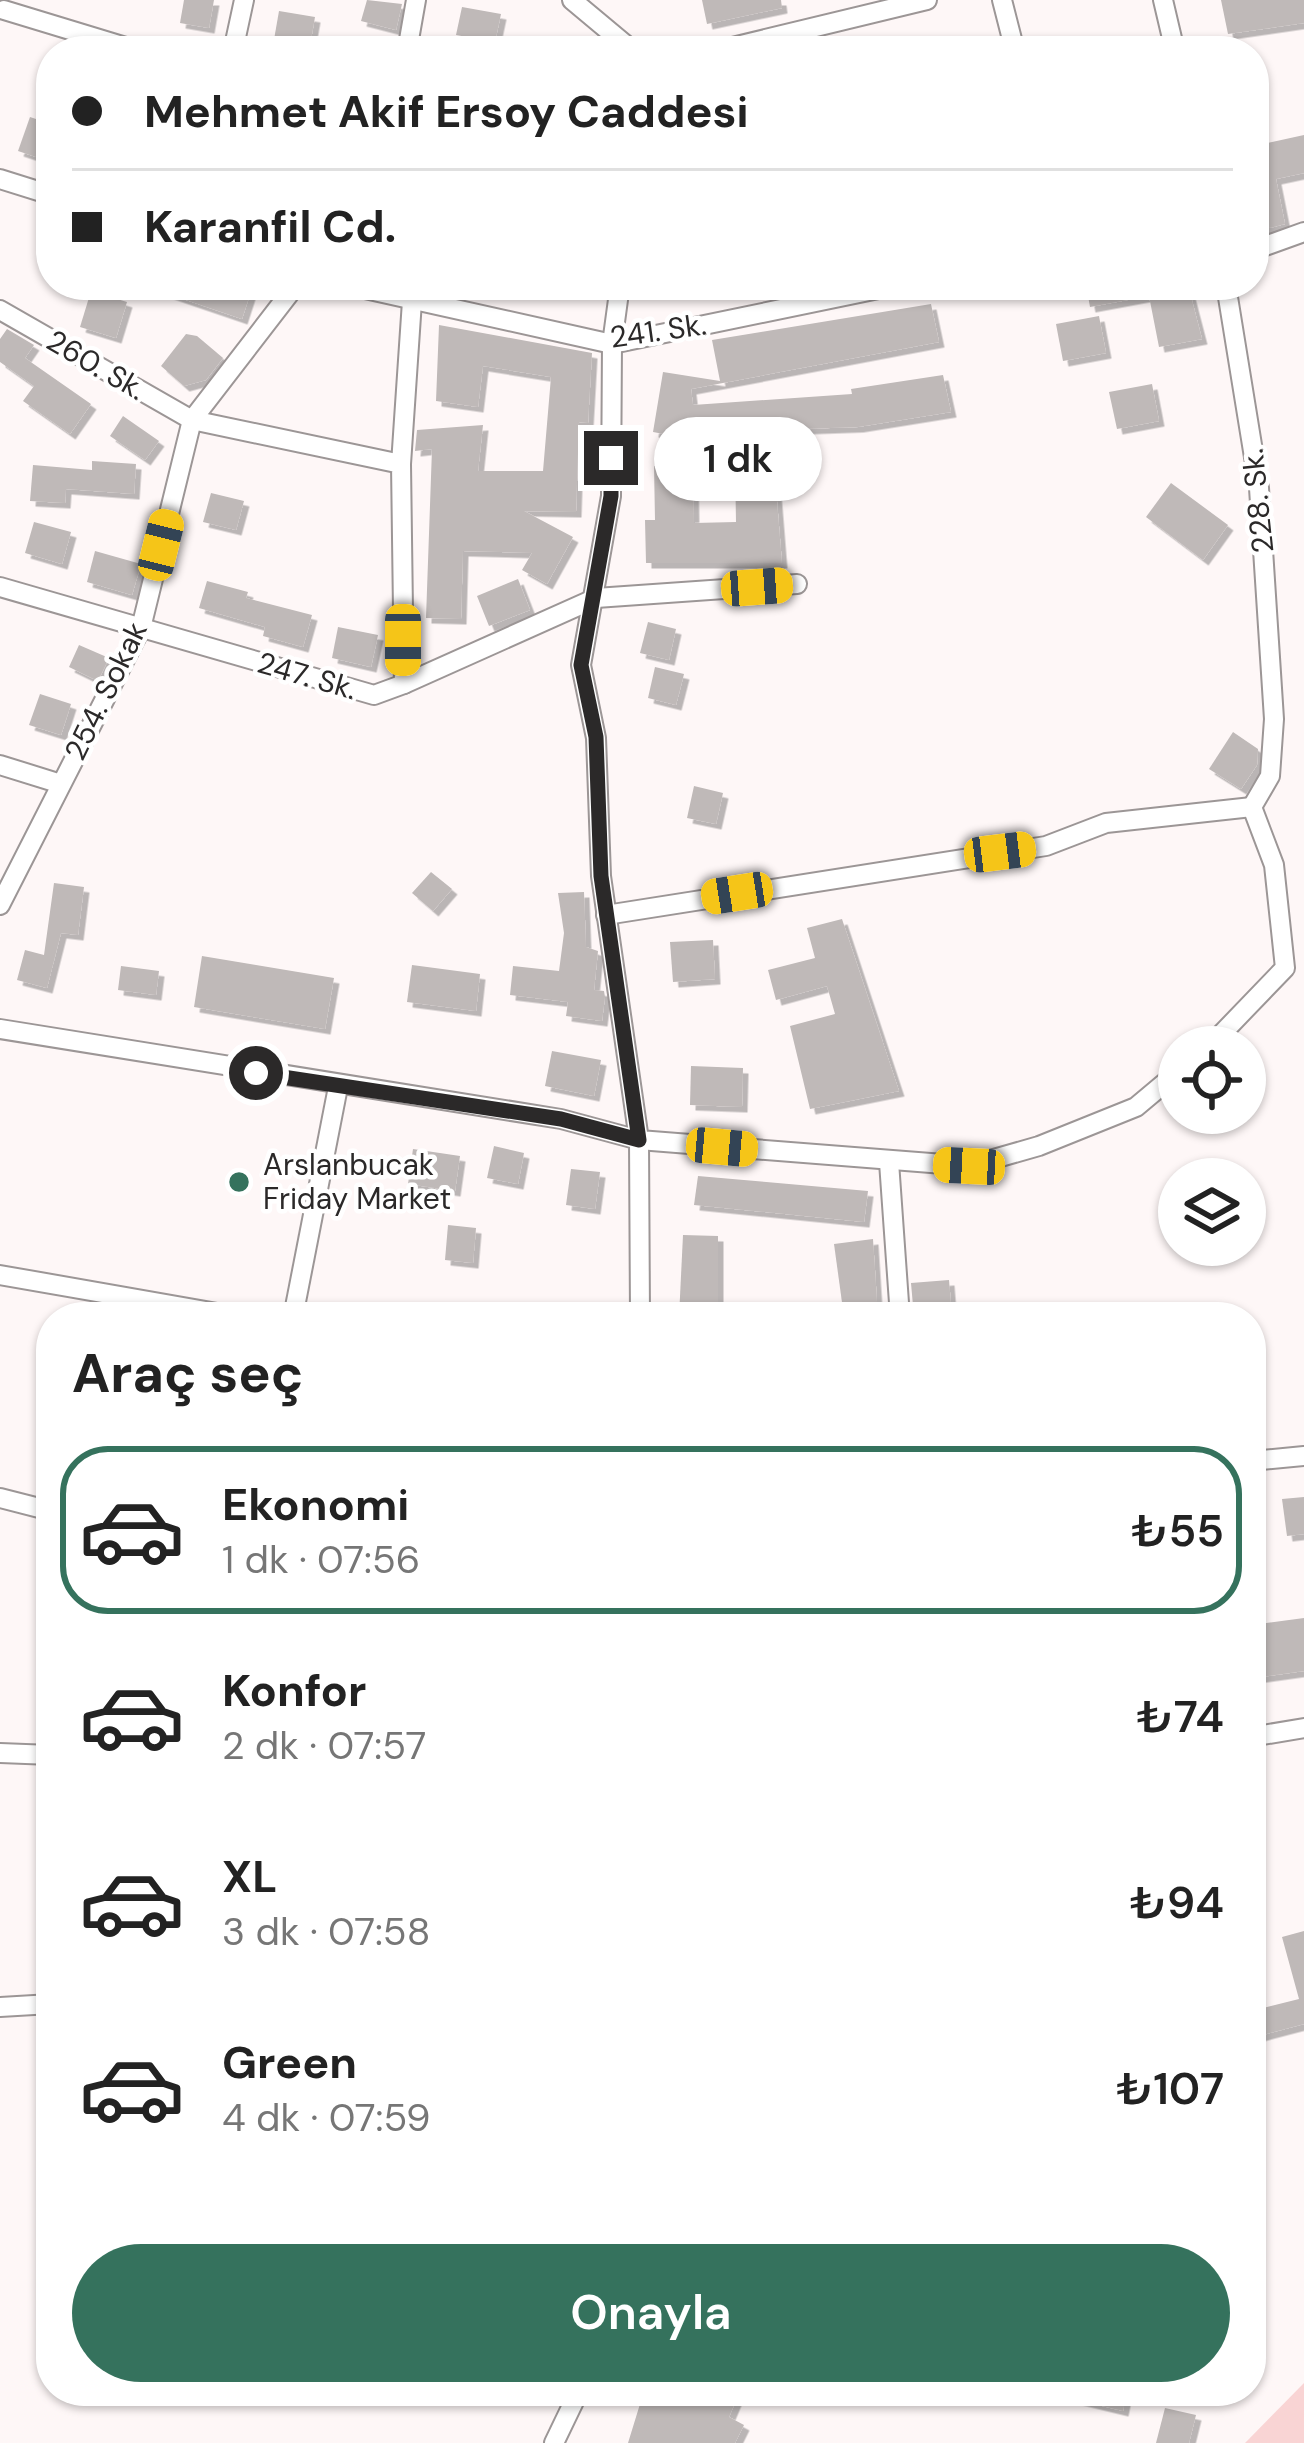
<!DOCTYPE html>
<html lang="tr">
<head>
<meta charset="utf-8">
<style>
	body { margin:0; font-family:"DM Sans",sans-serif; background:#f2f2f2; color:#222; height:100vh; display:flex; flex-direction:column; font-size:45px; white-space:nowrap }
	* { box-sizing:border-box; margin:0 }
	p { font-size:39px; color:#767676 }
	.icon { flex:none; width:66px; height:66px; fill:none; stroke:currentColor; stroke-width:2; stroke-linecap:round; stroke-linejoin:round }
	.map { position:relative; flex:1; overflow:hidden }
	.details { position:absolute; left:36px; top:1302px; width:1230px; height:1104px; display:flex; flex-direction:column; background:#fff; border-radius:48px; box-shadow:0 3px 9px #0004 }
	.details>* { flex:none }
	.hud { position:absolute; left:36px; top:36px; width:1233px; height:264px; border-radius:48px; box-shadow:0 3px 9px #0004; display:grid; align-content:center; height:264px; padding:0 36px; background:#fff }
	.buttons { position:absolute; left:1158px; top:1026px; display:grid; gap:24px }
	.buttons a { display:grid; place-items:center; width:108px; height:108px; border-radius:50%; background:#fff; box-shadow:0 3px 9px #0004; font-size:60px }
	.end { position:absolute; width:54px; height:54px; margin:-27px; border:15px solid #2b2929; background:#fff; box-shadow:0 0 0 6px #fff }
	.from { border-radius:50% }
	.bubble { position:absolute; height:84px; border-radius:42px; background:#fff; box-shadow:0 3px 9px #0004; font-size:39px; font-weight:600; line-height:84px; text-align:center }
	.car { position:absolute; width:36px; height:72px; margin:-36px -18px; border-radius:15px; box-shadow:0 0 9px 3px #0007; background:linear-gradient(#f5c518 24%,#345 0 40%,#f5c518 0 76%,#345 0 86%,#f5c518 0) }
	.hud b { display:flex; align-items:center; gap:42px; height:114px; font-size:45px }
	.hud b+b { border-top:3px solid #e0e0e0 }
	.hud i { width:30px; height:30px; background:#222 }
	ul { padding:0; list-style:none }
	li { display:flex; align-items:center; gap:36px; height:168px; margin:0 24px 18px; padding:0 12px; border:6px solid transparent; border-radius:48px }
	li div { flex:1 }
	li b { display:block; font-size:45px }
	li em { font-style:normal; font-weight:600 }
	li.current { border-color:#35725d }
	li>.icon { width:108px; height:108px; stroke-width:1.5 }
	h2 { padding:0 36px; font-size:54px; line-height:144px }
	.button { display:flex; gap:24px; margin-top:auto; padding:24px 36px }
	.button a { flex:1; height:138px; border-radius:72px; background:#35725d; color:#fff; font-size:48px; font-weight:600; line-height:138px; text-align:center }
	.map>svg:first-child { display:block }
	.green { fill:#f9d4d4 }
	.building { fill:#bfb9b8; filter:url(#shadow) }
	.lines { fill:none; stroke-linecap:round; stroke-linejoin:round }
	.minor-casing { stroke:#9c9696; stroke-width:22 }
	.minor { stroke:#fff; stroke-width:18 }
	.route { stroke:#2b2929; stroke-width:15 }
	.poi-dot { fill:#35725d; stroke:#fff; stroke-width:4.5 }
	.labels { text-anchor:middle; stroke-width:9; stroke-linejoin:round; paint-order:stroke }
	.street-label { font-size:30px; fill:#2b2929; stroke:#fff }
	.poi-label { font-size:30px; fill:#2b2929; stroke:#fff; text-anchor:start }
</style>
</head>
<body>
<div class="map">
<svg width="1304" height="2443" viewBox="0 0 1304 2443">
	<defs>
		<filter id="shadow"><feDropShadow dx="5.5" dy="5.5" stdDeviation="0" flood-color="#0004"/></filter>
	</defs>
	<rect width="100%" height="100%" fill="#fef7f7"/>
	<!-- green -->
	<polygon class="green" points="1304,2383 1304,2443 1245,2443"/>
	<!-- building -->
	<g class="building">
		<polygon points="184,0 214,0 209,28 180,23"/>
		<polygon points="367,0 402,4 396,30 361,21"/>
		<polygon points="702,0 781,0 782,8 707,24"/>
		<polygon points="1221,0 1304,0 1304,23 1228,34"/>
		<polygon points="462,7 501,14 495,42 456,35"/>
		<polygon points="279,11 315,17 309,51 272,51"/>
		<polygon points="30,117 51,124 51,162 18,151"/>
		<polygon points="1304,135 1304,173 1276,179 1285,224 1254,232 1254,146"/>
		<polygon points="142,285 253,285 242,319"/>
		<polygon points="1086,285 1188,285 1202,339 1159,347 1149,296 1090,307"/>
		<polygon points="91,291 127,302 116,338 80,327"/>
		<polygon points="931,304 939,342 691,389 693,405 852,394 851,389 943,375 951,412 858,427 773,430 774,453 735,446 734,431 691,434 691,439 653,432 663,372 720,381 712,340"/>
		<polygon points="1099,316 1106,353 1063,361 1056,324"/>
		<polygon points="439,325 592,353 588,423 579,422 576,512 524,511 573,537 547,584 522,570 532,553 463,551 461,619 426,618 432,449 415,451 417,430 483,425 478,471 543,471 551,377 483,366 478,407 436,401"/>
		<polygon points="7,329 34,345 25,358 91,404 70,434 23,401 34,386 0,362 0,339"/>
		<polygon points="186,334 197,336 223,358 206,380 184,386 161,366"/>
		<polygon points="1152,384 1159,421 1117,429 1109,392"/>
		<polygon points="123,416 159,441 145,460 110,436"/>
		<polygon points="92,461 136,464 134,494 66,489 65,503 30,501 33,465 92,470"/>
		<polygon points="774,464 782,563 646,563 645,520 655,520 654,466 693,466 694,523 736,522 735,465"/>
		<polygon points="1171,483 1228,525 1203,560 1146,517"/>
		<polygon points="211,493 244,501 236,530 203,522"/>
		<polygon points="34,522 71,532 62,564 25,553"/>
		<polygon points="95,551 141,564 132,595 87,582"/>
		<polygon points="518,579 530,610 489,626 477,596"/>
		<polygon points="207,581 248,592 246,598 312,615 303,647 263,636 265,627 199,608"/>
		<polygon points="648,622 676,629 669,660 640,653"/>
		<polygon points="338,627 378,635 371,667 332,658"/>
		<polygon points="79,645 109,658 98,681 69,667"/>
		<polygon points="655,667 684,674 676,705 648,698"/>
		<polygon points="40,694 71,704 61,735 29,725"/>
		<polygon points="1233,732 1258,749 1257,765 1241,789 1209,769"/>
		<polygon points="694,786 723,793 716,824 687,818"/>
		<polygon points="431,872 452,889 433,911 412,893"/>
		<polygon points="54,883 84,887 78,935 61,933 47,988 17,980 25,950 44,955"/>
		<polygon points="584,892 586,947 598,951 594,990 604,991 605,997 602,1021 566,1016 568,1002 510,995 513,966 559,971 564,933 558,893"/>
		<polygon points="842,919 899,1091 810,1109 790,1026 835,1014 827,986 776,1000 768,970 815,958 807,928"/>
		<polygon points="713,940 715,979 673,982 670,942"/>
		<polygon points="202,956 334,978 325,1029 194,1007"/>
		<polygon points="412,965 480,974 476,1011 407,1002"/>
		<polygon points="121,966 159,971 156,995 118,990"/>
		<polygon points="552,1051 601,1060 594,1096 545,1086"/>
		<polygon points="691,1066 743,1068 742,1107 690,1105"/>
		<polygon points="494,1146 524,1153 518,1184 487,1178"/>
		<polygon points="413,1149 460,1156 455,1191 408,1184"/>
		<polygon points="571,1169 600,1172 595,1209 566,1205"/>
		<polygon points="698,1176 868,1191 864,1222 694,1205"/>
		<polygon points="448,1225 476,1228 473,1263 445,1260"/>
		<polygon points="683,1235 718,1236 718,1317 679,1317"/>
		<polygon points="873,1239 878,1317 844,1317 834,1244"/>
		<polygon points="949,1280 952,1317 914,1317 911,1283"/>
		<polygon points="1304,1497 1304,1534 1287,1536 1282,1499"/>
		<polygon points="1304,1618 1304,1671 1254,1678 1251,1625"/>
		<polygon points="1304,1931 1304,2024 1251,2038 1251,2011 1299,1999 1282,1937"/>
		<polygon points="644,2391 740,2391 729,2417 744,2425 735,2443 628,2443"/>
		<polygon points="1066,2391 1127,2391 1123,2411 1065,2397"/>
		<polygon points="1165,2408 1196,2415 1189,2443 1156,2443"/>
	</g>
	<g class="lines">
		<defs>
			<g id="minor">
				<polyline points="572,0 633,51"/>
				<polyline points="1002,0 1015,51"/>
				<polyline points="1163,0 1175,51"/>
				<polyline points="4,10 139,51"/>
				<polyline points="233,51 244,0"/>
				<polyline points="407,51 416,0"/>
				<polyline points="716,51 927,0"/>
				<polyline points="0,179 51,195"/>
				<polyline points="1254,250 1304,232"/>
				<polyline points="347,285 612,344 898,285"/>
				<polyline points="620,285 612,344 611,496 581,665 596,738 601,876 639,1140 969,1166 1039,1146 1136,1107 1179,1071"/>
				<polyline points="0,310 192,420 401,464 404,684 374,695 0,587"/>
				<polyline points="401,464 412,301"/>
				<polyline points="404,684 596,598 797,584"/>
				<polyline points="0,765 61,784"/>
				<polyline points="0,905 141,628 192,420 296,285"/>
				<polyline points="606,915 1046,846 1106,823 1252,807"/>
				<polyline points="0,1029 561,1119 639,1140 640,1317"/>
				<polyline points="1209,1047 1285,968 1274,865 1252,807 1270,776 1274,719 1259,488 1226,285"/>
				<polyline points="889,1162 900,1317"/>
				<polyline points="0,1275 240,1317"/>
				<polyline points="293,1317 338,1087"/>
				<polyline points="1251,1461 1304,1456"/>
				<polyline points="0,1498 51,1511"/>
				<polyline points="1251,1737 1304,1728"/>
				<polyline points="0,1753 51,1755"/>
				<polyline points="0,2007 51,2004"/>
				<polyline points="554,2443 579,2391"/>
			</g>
		</defs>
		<!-- minor casing -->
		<use href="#minor" class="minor-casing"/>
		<!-- minor -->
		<use href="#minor" class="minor"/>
	</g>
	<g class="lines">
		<!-- route -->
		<polyline class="route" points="256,1073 561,1119 639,1140 601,876 596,737 581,665 611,496 611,458"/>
	</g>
	<!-- markers -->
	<circle class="poi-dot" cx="239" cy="1182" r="12"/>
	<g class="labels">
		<!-- street labels -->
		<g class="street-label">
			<text transform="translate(658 331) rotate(-8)" y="10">241. Sk.</text>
			<text transform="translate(96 365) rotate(30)" y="10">260. Sk.</text>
			<text transform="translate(1258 501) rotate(-96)" y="10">228. Sk.</text>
			<text transform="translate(307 676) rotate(16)" y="10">247. Sk.</text>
			<text transform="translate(106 691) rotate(-64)" y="10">254. Sokak</text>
		</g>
		<!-- poi labels -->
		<g class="poi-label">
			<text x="263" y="1175">Arslanbucak<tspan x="263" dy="34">Friday Market</tspan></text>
		</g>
	</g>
</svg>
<div class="buttons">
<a><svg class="icon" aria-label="locate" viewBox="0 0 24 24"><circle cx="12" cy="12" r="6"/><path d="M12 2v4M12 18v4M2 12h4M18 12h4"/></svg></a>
<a><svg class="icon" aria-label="layers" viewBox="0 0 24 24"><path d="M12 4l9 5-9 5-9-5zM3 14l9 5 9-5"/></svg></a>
</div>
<i class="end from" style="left:256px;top:1073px"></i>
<i class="end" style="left:611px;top:458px"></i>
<div class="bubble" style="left:654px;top:417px;width:168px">1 dk</div>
<i class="car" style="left:161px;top:545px;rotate:14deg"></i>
<i class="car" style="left:757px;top:587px;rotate:86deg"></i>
<i class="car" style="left:403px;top:640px;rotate:180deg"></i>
<i class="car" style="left:1000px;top:852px;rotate:83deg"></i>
<i class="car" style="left:737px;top:893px;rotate:261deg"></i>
<i class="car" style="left:722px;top:1147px;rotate:95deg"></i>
<i class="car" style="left:969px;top:1166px;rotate:273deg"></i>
<div class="hud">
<b><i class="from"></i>Mehmet Akif Ersoy Caddesi</b>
<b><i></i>Karanfil Cd.</b>
</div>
<section class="details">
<h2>Araç seç</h2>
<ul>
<li class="current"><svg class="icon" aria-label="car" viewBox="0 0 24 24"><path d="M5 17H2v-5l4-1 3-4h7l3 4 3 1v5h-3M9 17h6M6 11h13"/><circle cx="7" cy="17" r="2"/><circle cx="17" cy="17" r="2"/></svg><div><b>Ekonomi</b><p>1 dk · 07:56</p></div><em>₺55</em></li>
<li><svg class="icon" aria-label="car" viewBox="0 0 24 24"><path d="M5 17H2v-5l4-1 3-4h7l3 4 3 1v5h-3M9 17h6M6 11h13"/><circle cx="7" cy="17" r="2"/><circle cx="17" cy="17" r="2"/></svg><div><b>Konfor</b><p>2 dk · 07:57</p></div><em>₺74</em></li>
<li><svg class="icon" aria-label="car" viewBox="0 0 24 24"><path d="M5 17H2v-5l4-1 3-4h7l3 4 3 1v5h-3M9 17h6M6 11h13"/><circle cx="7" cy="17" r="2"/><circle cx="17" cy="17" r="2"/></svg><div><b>XL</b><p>3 dk · 07:58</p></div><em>₺94</em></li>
<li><svg class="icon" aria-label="car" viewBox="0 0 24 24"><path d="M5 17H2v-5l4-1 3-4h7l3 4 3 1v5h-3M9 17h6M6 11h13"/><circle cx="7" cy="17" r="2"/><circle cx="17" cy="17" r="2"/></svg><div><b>Green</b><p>4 dk · 07:59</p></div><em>₺107</em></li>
</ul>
<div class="button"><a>Onayla</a></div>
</section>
</div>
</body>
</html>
